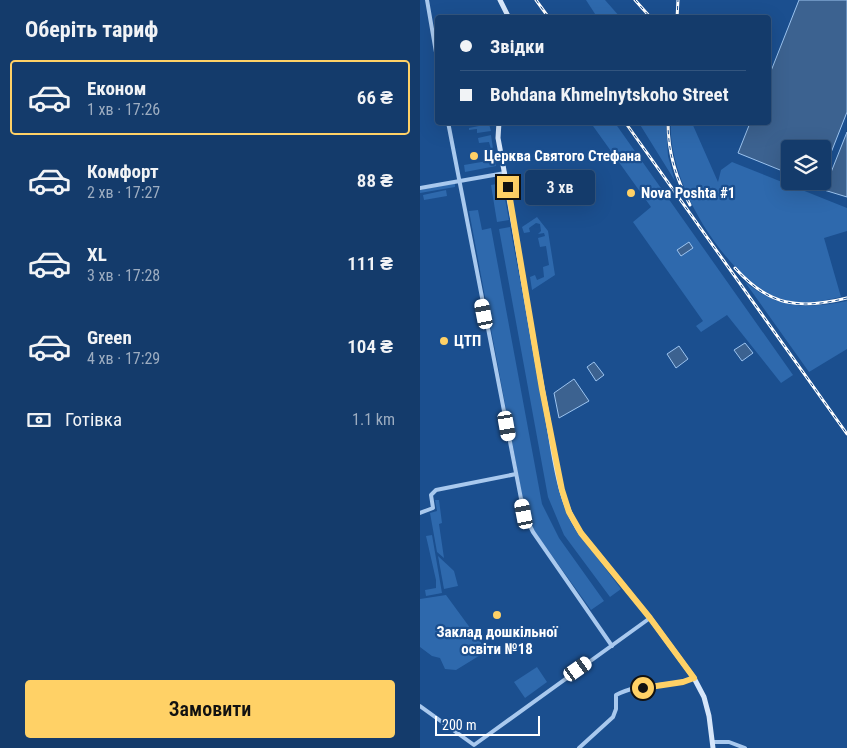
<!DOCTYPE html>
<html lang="uk">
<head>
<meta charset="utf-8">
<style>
	body { margin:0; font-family:"Roboto Condensed",sans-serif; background:#214673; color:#f1f3f6; height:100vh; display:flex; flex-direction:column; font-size:19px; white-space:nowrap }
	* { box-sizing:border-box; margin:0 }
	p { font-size:16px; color:#9dadc1 }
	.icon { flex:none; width:28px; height:28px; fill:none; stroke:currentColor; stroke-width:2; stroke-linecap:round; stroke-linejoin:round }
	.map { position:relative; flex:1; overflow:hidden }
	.sheet { display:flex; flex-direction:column; background:#143b6b; width:420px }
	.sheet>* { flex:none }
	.top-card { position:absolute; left:15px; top:15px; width:336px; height:110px; border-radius:5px; box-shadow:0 5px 20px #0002,0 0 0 1px #33557e; display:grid; align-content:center; height:110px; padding:0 25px; background:#143b6b }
	.tools { position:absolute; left:361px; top:140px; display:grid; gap:10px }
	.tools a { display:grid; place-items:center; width:50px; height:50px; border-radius:5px; background:#143b6b; box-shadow:0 5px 20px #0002,0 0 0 1px #33557e; font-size:25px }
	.scale { position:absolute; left:15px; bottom:12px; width:105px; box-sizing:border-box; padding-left:5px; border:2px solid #fff; border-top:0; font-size:14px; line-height:18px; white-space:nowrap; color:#fff; -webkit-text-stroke:4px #1b4f8f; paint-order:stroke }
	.end { position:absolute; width:22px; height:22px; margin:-11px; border:6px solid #ffd166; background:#111; box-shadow:0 0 0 2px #111 }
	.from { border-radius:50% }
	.bubble { position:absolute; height:35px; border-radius:5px; background:#143b6b; box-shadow:0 5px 20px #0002,0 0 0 1px #33557e; font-size:16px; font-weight:600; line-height:35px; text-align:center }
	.car { position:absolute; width:15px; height:30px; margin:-15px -8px; border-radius:6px; box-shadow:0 0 4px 1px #0007; background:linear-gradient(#fff 24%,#345 0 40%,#fff 0 76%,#345 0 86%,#fff 0) }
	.top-card b { display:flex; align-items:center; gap:18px; height:48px; font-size:19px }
	.top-card b+b { border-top:1px solid #33557e }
	.top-card i { width:12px; height:12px; background:#f1f3f6 }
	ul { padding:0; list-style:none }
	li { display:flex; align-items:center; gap:15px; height:75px; margin:0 10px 8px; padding:0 15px; border:2px solid transparent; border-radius:5px }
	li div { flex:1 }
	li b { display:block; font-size:19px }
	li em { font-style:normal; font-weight:600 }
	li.selected { border-color:#ffd166 }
	li>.icon { width:45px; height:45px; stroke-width:1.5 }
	h2 { padding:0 25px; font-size:22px; line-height:60px }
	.pay { display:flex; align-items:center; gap:12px; height:55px; padding:0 25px; font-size:19px }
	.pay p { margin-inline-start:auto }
	.primary-button { display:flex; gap:10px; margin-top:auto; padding:10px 25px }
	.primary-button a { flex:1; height:58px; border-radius:5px; background:#ffd166; color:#111; font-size:20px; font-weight:600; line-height:58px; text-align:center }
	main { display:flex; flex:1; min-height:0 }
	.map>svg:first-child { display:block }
	.green { fill:#2e69ad }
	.water { fill:#3c6290; stroke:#9cc4f0 }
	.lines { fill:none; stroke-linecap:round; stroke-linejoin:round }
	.street { stroke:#a9c9ee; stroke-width:4 }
	.secondary { stroke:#d6e6fa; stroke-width:5 }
	.rail-casing { stroke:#fff; stroke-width:3 }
	.rail { stroke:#1b4f8f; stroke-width:1; stroke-dasharray:4; stroke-linecap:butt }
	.route { stroke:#ffd166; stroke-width:6 }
	.poi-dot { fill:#ffd166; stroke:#1b4f8f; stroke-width:2 }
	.labels { text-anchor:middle; stroke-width:4.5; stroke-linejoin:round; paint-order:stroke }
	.poi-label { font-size:15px; font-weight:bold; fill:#fff; stroke:#1b4f8f; text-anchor:start }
</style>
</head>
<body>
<main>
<section class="sheet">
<h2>Оберіть тариф</h2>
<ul>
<li class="selected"><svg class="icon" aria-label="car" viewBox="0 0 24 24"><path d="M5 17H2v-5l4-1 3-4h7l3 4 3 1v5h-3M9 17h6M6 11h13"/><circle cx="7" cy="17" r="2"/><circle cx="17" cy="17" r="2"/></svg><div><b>Економ</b><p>1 хв · 17:26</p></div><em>66 ₴</em></li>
<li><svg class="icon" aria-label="car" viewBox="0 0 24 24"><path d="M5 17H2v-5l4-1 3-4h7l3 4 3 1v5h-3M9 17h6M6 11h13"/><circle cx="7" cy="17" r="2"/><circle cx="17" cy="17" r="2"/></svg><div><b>Комфорт</b><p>2 хв · 17:27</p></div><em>88 ₴</em></li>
<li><svg class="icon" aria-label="car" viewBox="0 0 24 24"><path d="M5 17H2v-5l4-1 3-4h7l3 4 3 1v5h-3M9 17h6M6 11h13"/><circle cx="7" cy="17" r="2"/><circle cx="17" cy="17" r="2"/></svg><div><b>XL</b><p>3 хв · 17:28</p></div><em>111 ₴</em></li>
<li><svg class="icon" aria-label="car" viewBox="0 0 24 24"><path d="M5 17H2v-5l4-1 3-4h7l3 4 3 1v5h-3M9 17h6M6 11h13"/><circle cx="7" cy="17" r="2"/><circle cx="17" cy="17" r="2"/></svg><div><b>Green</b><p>4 хв · 17:29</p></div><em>104 ₴</em></li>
</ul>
<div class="pay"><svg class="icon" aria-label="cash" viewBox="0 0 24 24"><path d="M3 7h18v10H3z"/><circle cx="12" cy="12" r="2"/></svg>Готівка<p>1.1 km</p></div>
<div class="primary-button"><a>Замовити</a></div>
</section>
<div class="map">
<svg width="427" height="748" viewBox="0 0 427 748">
	<rect width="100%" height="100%" fill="#1b4f8f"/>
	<!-- green -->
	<g class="green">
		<polygon points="166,0 185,0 200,17 177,17"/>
		<polygon points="178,123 195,123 373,375 361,383 307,315 281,332 276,326 283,321 213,222 231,207 173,126"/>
		<polygon points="219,123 246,123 248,156 255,181"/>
		<path d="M251,123H272L298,182L301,170L312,162L427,208V231L404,238L421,297C402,301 381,306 361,299C305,279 247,181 251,123Z"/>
		<polygon points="69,124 71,131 57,133 57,129 49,130 49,128"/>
		<polygon points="71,135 73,149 71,149 69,142 59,143 58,138"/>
		<polygon points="74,153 76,166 45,172 44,165 73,160 72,154"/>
		<polygon points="35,183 35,187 0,193 0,190"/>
		<polygon points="82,183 89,220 77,222 71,185"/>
		<polygon points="26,190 27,196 4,200 3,195"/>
		<polygon points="58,210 62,230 71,228 122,504 139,538 184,601 171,610 110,525 105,511 49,211"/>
		<polygon points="117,217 128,231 135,275 112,290 110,277 115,275 117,280 124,277 123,267 129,265 126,246 120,247 118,238 125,236 124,233 118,234 121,231 120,224 116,223 109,228 110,232 104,233 102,227"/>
		<polygon points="90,227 141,494 153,526 201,589 190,597 144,535 128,497 79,229"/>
		<path d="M325,282C359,309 385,309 427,301V349L389,372Z"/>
		<polygon points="15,500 19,500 22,523 19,524 24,558 17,552 10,513 17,511"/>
		<polygon points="12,535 22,593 6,596 5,590 16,588 16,580 6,536"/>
		<polygon points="18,556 34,571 38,586 24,589"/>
		<polygon points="26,595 67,651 36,670 25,669 20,658 12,656 0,647 0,599"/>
		<polygon points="117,667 127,682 105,698 94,682"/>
	</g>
	<!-- water -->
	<g class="water">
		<polygon points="379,0 427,0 427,112 403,173 402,149 370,149 370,174 318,153 330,123 349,122 349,76"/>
		<polygon points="427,132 427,197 404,190"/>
		<polygon points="269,242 273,248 261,256 257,250"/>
		<polygon points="325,343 333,353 322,361 314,350"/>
		<polygon points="259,346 268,359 256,368 247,354"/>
		<polygon points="174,362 184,375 176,381 167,367"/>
		<polygon points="154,379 169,401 139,418 134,393"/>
	</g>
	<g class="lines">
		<!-- street -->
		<g class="street">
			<polyline points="7,0 18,64"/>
			<polyline points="28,122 104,514 113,532 192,646"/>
			<polyline points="0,188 85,173"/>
			<polyline points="0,513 13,508 11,495 16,490 96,474"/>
			<polyline points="0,706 54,745 230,618"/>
			<polyline points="293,742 309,742 325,748"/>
			<path d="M159,748L193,717L196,709V695C219,682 250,688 274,678"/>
		</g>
		<!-- secondary -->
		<g class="secondary">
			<polyline points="80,0 89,18"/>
			<path d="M79,122L78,138C95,228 109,319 126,409C134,450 137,499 161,533L230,618L274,678L284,697L289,716L293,748"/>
		</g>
		<defs>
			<g id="rail">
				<polyline points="116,0 129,18"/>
				<polyline points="215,0 231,18"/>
				<polyline points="257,18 258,0"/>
				<polyline points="205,122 427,434"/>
				<path d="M248,122C248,153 256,178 270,205"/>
				<path d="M315,268C349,306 379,310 427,298"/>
			</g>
		</defs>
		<!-- rail casing -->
		<use href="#rail" class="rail-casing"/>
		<!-- rail -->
		<use href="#rail" class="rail"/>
	</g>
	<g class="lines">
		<!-- route -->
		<polyline class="route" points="88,187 122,389 142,490 149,512 161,533 230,618 274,678 263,682 223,688"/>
	</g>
	<!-- markers -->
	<g class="poi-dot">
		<circle cx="54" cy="156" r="5"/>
		<circle cx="211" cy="193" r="5"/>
		<circle cx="24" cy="341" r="5"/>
		<circle cx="77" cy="615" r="5"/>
	</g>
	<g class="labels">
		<!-- poi labels -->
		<g class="poi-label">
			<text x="64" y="161">Церква Святого Стефана</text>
			<text x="221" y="198">Nova Poshta #1</text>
			<text x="34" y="346">ЦТП</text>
			<text x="77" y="637" text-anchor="middle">Заклад дошкільної<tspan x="77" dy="17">освіти №18</tspan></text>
		</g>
	</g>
</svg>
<div class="tools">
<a><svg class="icon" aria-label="layers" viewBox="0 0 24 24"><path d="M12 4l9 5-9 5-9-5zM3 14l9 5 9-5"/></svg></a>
</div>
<div class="scale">200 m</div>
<i class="end from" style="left:223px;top:688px"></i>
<i class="end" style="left:88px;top:187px"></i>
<div class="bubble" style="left:105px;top:170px;width:70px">3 хв</div>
<i class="car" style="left:64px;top:314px;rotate:349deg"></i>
<i class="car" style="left:87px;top:426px;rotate:170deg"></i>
<i class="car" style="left:104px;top:514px;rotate:349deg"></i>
<i class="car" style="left:158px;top:669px;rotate:55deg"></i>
<div class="top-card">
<b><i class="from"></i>Звідки</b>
<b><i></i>Bohdana Khmelnytskoho Street</b>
</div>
</div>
</main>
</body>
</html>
